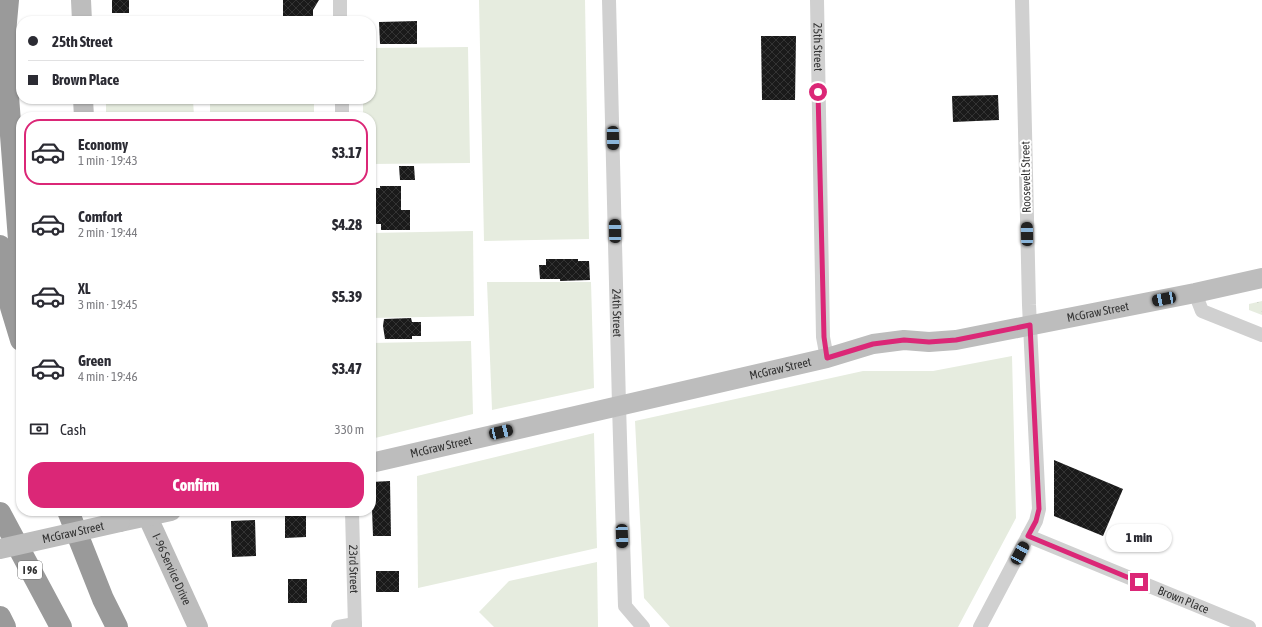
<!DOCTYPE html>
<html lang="en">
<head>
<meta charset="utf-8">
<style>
	body { margin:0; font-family:"Asap Condensed",sans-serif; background:#f7f7f7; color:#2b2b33; height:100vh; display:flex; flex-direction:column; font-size:15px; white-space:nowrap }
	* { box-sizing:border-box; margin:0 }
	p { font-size:13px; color:#7c7c81 }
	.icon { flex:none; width:22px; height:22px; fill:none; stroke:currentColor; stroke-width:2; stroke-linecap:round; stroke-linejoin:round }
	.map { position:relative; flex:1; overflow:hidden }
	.side { position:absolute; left:16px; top:112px; width:360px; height:404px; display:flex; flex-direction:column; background:#fff; border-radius:16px; box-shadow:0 1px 3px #0004 }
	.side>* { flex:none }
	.hud { position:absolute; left:16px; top:16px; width:360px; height:88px; border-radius:16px; box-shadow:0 1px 3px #0004; display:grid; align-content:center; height:88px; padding:0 12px; background:#fff }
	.end { position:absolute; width:18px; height:18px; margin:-9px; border:5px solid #db2777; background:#fff; box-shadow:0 0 0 2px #fff }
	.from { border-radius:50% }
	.bubble { position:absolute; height:28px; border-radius:14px; background:#fff; box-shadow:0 1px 3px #0004; font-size:13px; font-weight:800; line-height:28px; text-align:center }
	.car { position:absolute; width:12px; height:24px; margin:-12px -6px; border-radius:5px; box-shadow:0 0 3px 1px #0007; background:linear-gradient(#222 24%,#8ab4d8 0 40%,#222 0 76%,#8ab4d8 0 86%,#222 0) }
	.hud b { display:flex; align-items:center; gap:14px; height:38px; font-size:15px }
	.hud b+b { border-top:1px solid #e1e1e2 }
	.hud i { width:10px; height:10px; background:#2b2b33 }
	ul { padding:7px 0 0; list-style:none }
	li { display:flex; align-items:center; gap:12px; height:66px; margin:0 8px 6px; padding:0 4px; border:2px solid transparent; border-radius:16px }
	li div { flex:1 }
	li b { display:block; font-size:15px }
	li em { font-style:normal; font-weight:800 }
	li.current { border-color:#db2777 }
	li>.icon { width:36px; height:36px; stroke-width:1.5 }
	.pay { display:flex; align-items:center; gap:10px; height:44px; padding:0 12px; font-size:15px }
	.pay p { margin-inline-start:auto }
	.primary-button { display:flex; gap:8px; margin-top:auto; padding:8px 12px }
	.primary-button a { flex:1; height:46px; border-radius:16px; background:#db2777; color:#fff; font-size:16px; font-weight:800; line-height:46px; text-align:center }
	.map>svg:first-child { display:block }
	.green { fill:#e6ecdf }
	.park { fill:url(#park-crowns) }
	.building { fill:url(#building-cross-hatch) }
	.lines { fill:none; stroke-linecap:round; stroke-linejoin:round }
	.street { stroke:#d0d0d0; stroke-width:14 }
	.secondary { stroke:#bdbdbd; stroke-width:20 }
	.highway { stroke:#9a9a9a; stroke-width:22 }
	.secondary-bridge { stroke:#bdbdbd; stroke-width:20 }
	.route { stroke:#db2777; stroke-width:5 }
	.labels { text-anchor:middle; stroke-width:4; stroke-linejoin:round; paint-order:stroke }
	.shield { fill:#fff; stroke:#707070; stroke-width:1 }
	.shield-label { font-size:11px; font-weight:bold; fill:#333 }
	.street-label { font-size:12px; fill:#333; stroke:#fff }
</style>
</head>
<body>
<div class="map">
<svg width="1262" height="627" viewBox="0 0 1262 627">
	<defs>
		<pattern id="park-crowns" width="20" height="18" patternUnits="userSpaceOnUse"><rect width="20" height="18" fill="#e6ecdf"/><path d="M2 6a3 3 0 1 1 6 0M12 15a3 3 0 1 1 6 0" fill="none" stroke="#c6cbc0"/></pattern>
		<pattern id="building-cross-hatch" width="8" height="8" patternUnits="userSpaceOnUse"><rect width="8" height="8" fill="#1a1a1a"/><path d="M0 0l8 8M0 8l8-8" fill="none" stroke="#333"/></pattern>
	</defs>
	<rect width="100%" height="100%" fill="#fff"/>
	<!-- green -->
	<g class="green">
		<polygon points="479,0 585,0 589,239 484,241"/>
		<polygon points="468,47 470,163 371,164 371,117 363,117 363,99 371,99 371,48"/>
		<polygon points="106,99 193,99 194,117 106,117"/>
		<polygon points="314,101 314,117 210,117 210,104"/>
		<polygon points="473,231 474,316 371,318 371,233"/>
		<polygon points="487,282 591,282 594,388 492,410"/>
		<polygon points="471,341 473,414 371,439 371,343"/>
		<polygon points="1012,356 1016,518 958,627 670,627 644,598 635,421 863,371 933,371"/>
		<polygon points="594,433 597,548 418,588 417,476"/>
		<polygon points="597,562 598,627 494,627 479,612 509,581"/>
	</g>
	<!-- park -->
	<polygon class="park" points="1262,301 1262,315 1249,310 1249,304"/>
	<!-- building -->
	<g class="building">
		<rect x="112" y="0" width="17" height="13"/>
		<polygon points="283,0 319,0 313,10 313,21 286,21 286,18 283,18"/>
		<polygon points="417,21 417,44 380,44 379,22"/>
		<polygon points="761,36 796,36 795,100 762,100"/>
		<polygon points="998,95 999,120 953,122 952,96"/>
		<polygon points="399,166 414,166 415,180 400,180"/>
		<polygon points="380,186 401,186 401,210 410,210 410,230 381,230 381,224 376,224 376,206 374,206 374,188 380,188"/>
		<polygon points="546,259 578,259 578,261 589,261 590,280 560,281 560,279 540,279 539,265 546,265"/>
		<polygon points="411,318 412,322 421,322 421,336 412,336 412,339 385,339 383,326 384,319"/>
		<polygon points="1054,460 1123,489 1103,536 1054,516"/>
		<polygon points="390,481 391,536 373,536 371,482"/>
		<polygon points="285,513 306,513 306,537 285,538"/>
		<polygon points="255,520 256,556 232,557 231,521"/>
		<rect x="376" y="571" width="23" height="21"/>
		<rect x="288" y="579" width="19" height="24"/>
	</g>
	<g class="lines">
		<!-- street -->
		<g class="street">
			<polyline points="340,0 340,21"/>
			<path id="s1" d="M609,0L619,405L625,606L643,627"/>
			<path id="s2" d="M817,0L823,337L827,358"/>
			<polyline points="342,99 342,117"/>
			<polyline points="1195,293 1202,311 1262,335"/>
			<path id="s3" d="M352,511L355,627"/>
			<path id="s4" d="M1028,536L1249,627"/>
			<polyline points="338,627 355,624"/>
			<polyline points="980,627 1036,521 1039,509 1029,305 1022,0"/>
		</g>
		<!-- secondary -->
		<g class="secondary">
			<polyline points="81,0 82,21"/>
			<polyline points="83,99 84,117"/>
			<path id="s5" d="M371,463L827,358L873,344L904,340L929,342L956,340L1195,293L1262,278"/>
			<path id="s6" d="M145,511L198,627"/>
			<polyline points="120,522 171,511"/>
		</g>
		<!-- highway -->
		<g class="highway">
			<polyline points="8,0 5,33 5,57 21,266"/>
			<polyline points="0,246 11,307 21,340"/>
			<polyline points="68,511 103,599 117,627"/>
			<polyline points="0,513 61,627"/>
			<polyline points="0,617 5,627"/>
		</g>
		<!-- secondary-bridge -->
		<path class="secondary-bridge" id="s7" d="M0,549L120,522"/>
	</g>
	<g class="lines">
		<!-- route -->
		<polyline class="route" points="818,92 824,337 827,358 873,344 904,340 929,342 956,340 1030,325 1039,509 1036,521 1028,536 1139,582"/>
	</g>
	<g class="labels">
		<!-- shield labels -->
		<rect class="shield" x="18" y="561" width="24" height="18" rx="3"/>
		<g class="shield-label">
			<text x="30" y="574">I 96</text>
		</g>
		<!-- street labels -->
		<g class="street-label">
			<text dy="4" stroke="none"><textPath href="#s2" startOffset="47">25th Street</textPath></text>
			<text transform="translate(1026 177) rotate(-91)" y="4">Roosevelt Street</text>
			<text dy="4" stroke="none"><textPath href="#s5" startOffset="744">McGraw Street</textPath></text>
			<text dy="4" stroke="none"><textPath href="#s1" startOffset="313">24th Street</textPath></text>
			<text dy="4" stroke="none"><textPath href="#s5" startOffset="420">McGraw Street</textPath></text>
			<text dy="4" stroke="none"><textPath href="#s5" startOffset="72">McGraw Street</textPath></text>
			<text dy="4" stroke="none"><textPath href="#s7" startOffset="75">McGraw Street</textPath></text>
			<text dy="4" stroke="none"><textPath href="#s6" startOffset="64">I- 96 Service Drive</textPath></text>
			<text dy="4" stroke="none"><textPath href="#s3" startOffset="58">23rd Street</textPath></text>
			<text dy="4" stroke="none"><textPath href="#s4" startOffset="168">Brown Place</textPath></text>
		</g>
	</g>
</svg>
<i class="end from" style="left:818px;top:92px"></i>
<i class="end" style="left:1139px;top:582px"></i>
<div class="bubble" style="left:1106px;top:524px;width:66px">1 min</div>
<i class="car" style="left:613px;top:138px;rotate:179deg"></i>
<i class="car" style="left:615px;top:231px;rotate:359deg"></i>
<i class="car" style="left:1027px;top:234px;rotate:359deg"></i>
<i class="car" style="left:1164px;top:299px;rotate:259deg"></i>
<i class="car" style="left:501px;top:432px;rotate:77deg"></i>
<i class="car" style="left:622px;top:536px;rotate:178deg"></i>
<i class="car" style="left:1020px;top:553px;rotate:28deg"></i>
<div class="hud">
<b><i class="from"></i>25th Street</b>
<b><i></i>Brown Place</b>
</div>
<section class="side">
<ul>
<li class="current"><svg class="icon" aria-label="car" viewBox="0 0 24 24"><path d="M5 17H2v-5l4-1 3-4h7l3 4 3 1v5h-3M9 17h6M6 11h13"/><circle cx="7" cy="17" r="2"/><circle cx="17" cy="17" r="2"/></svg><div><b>Economy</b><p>1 min · 19:43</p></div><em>$3.17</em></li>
<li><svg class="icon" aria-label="car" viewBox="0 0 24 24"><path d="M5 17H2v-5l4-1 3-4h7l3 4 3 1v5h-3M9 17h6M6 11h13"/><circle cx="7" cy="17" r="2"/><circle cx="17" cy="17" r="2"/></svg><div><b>Comfort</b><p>2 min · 19:44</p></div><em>$4.28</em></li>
<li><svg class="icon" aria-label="car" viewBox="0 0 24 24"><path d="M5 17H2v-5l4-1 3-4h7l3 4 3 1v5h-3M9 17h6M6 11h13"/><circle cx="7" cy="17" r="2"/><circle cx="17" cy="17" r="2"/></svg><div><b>XL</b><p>3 min · 19:45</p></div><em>$5.39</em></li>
<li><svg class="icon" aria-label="car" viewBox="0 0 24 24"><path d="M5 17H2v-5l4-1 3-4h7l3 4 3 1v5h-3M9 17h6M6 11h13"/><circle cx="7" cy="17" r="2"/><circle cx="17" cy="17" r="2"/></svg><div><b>Green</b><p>4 min · 19:46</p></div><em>$3.47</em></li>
</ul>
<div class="pay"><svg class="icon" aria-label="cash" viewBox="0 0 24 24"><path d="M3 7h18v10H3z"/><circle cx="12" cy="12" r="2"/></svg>Cash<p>330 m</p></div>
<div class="primary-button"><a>Confirm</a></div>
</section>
</div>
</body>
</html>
